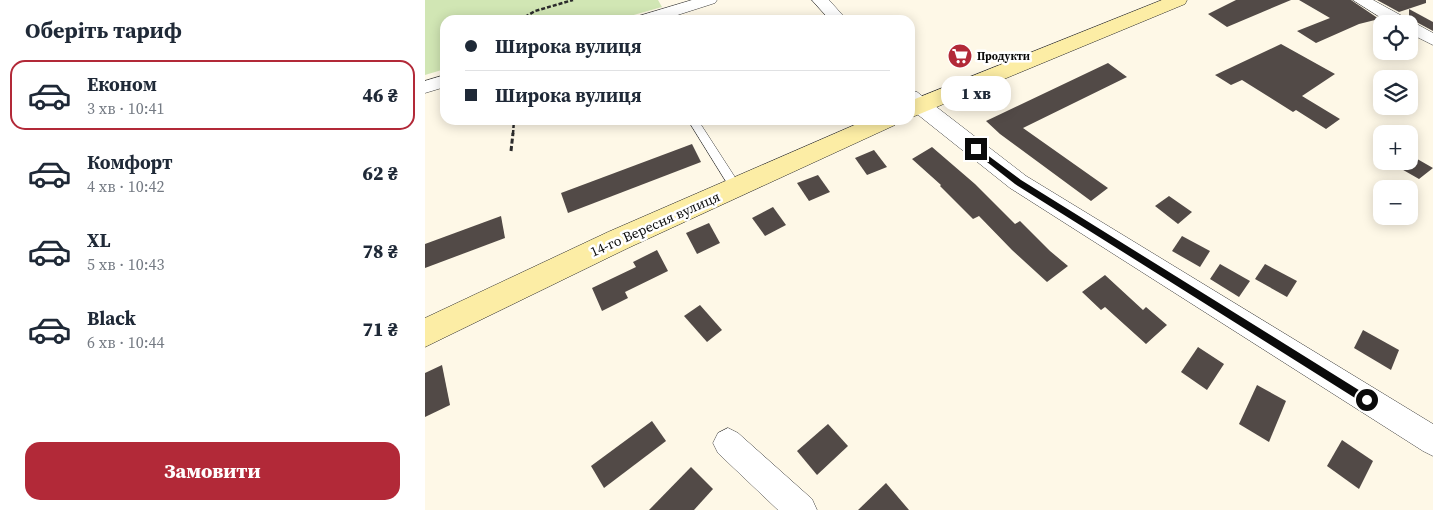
<!DOCTYPE html>
<html lang="uk">
<head>
<meta charset="utf-8">
<style>
	body { margin:0; font-family:"Source Serif 4",serif; background:#f2f2f3; color:#1f2937; height:100vh; display:flex; flex-direction:column; font-size:19px; white-space:nowrap }
	* { box-sizing:border-box; margin:0 }
	p { font-size:16px; color:#747a83 }
	.icon { flex:none; width:28px; height:28px; fill:none; stroke:currentColor; stroke-width:2; stroke-linecap:round; stroke-linejoin:round }
	.map { position:relative; flex:1; overflow:hidden }
	.drawer { display:flex; flex-direction:column; background:#fff; width:425px }
	.drawer>* { flex:none }
	.hud { position:absolute; left:15px; top:15px; width:475px; height:110px; border-radius:15px; box-shadow:0 2px 12px #0003; display:grid; align-content:center; height:110px; padding:0 25px; background:#fff }
	.buttons { position:absolute; left:948px; top:15px; display:grid; gap:10px }
	.buttons a { display:grid; place-items:center; width:45px; height:45px; border-radius:10px; background:#fff; box-shadow:0 2px 12px #0003; font-size:25px }
	.end { position:absolute; width:22px; height:22px; margin:-11px; border:6px solid #0a0a0a; background:#fff; box-shadow:0 0 0 2px #fff }
	.from { border-radius:50% }
	.bubble { position:absolute; height:35px; border-radius:15px; background:#fff; box-shadow:0 2px 12px #0003; font-size:16px; font-weight:800; line-height:35px; text-align:center }
	.hud b { display:flex; align-items:center; gap:18px; height:48px; font-size:19px }
	.hud b+b { border-top:1px solid #e0e1e3 }
	.hud i { width:12px; height:12px; background:#1f2937 }
	ul { padding:0; list-style:none }
	li { display:flex; align-items:center; gap:15px; height:70px; margin:0 10px 8px; padding:0 15px; border:2px solid transparent; border-radius:15px }
	li div { flex:1 }
	li b { display:block; font-size:19px }
	li em { font-style:normal; font-weight:800 }
	li.on { border-color:#b22938 }
	li>.icon { width:45px; height:45px; stroke-width:1.5 }
	h2 { padding:0 25px; font-size:22px; line-height:60px }
	.cta { display:flex; gap:10px; margin-top:auto; padding:10px 25px }
	.cta a { flex:1; height:58px; border-radius:15px; background:#b22938; color:#fff; font-size:20px; font-weight:800; line-height:58px; text-align:center }
	main { display:flex; flex:1; min-height:0 }
	.map>svg:first-child { display:block }
	.green { fill:#d1e6b4 }
	.building { fill:#524a47 }
	.lines { fill:none; stroke-linecap:round; stroke-linejoin:round }
	.lane-casing { stroke:#3d3d3d; stroke-width:1 }
	.street-casing { stroke:#3d3d3d; stroke-width:1 }
	.secondary-casing { stroke:#2c2c2c; stroke-width:1 }
	.path-far1 { stroke:#2c2c2c; stroke-width:2.5; stroke-dasharray:4 2; stroke-linecap:butt }
	.path { stroke:#2c2c2c; stroke-width:3; stroke-dasharray:5 2.5; stroke-linecap:butt }
	.lane { fill:#fff; fill-rule:evenodd }
	.street { fill:#fff; fill-rule:evenodd }
	.secondary { fill:#fceda5; fill-rule:evenodd }
	.route { fill:#0a0a0a }
	.labels { text-anchor:middle; stroke-width:5; stroke-linejoin:round; paint-order:stroke }
	.far-poi-label { font-size:11px; font-weight:bold; fill:#0a0a0a; stroke:#fff; text-anchor:start }
	.street-label { font-size:14px; fill:#0a0a0a; stroke:#fff }
</style>
</head>
<body>
<main>
<section class="drawer">
<h2>Оберіть тариф</h2>
<ul>
<li class="on"><svg class="icon" aria-label="car" viewBox="0 0 24 24"><path d="M5 17H2v-5l4-1 3-4h7l3 4 3 1v5h-3M9 17h6M6 11h13"/><circle cx="7" cy="17" r="2"/><circle cx="17" cy="17" r="2"/></svg><div><b>Економ</b><p>3 хв · 10:41</p></div><em>46 ₴</em></li>
<li><svg class="icon" aria-label="car" viewBox="0 0 24 24"><path d="M5 17H2v-5l4-1 3-4h7l3 4 3 1v5h-3M9 17h6M6 11h13"/><circle cx="7" cy="17" r="2"/><circle cx="17" cy="17" r="2"/></svg><div><b>Комфорт</b><p>4 хв · 10:42</p></div><em>62 ₴</em></li>
<li><svg class="icon" aria-label="car" viewBox="0 0 24 24"><path d="M5 17H2v-5l4-1 3-4h7l3 4 3 1v5h-3M9 17h6M6 11h13"/><circle cx="7" cy="17" r="2"/><circle cx="17" cy="17" r="2"/></svg><div><b>XL</b><p>5 хв · 10:43</p></div><em>78 ₴</em></li>
<li><svg class="icon" aria-label="car" viewBox="0 0 24 24"><path d="M5 17H2v-5l4-1 3-4h7l3 4 3 1v5h-3M9 17h6M6 11h13"/><circle cx="7" cy="17" r="2"/><circle cx="17" cy="17" r="2"/></svg><div><b>Black</b><p>6 хв · 10:44</p></div><em>71 ₴</em></li>
</ul>
<div class="cta"><a>Замовити</a></div>
</section>
<div class="map">
<svg width="1008" height="510" viewBox="0 0 1008 510">
	<rect width="100%" height="100%" fill="#fef8e7"/>
	<!-- green -->
	<polygon class="green" points="0,0 233,0 237,7 191,20 20,20 20,69 0,75"/>
	<!-- building -->
	<g class="building">
		<polygon points="811,0 866,0 802,27 783,14"/>
		<polygon points="874,0 926,0 954,19 934,24 891,43 872,31 905,18"/>
		<polygon points="952,0 1001,0 1001,3 974,12"/>
		<polygon points="984,9 1008,22 1008,31 984,18"/>
		<polygon points="856,44 910,74 877,96 915,119 901,129 871,110 868,112 817,80 806,85 790,75"/>
		<polygon points="683,63 702,77 598,128 683,188 666,201 575,134 561,121"/>
		<polygon points="267,144 276,162 143,213 136,193"/>
		<polygon points="507,147 550,184 590,224 595,221 625,251 643,266 622,282 587,250 554,216 548,219 515,186 516,185 487,159"/>
		<polygon points="449,150 462,167 442,175 430,158"/>
		<polygon points="987,156 1008,168 994,179 973,167 984,161"/>
		<polygon points="393,175 405,192 384,201 372,183"/>
		<polygon points="744,196 767,212 753,224 730,206"/>
		<polygon points="348,207 361,225 340,236 327,218"/>
		<polygon points="76,216 80,238 0,268 0,244"/>
		<polygon points="284,223 295,243 272,254 261,233"/>
		<polygon points="757,236 785,251 775,267 747,251"/>
		<polygon points="232,250 243,271 200,292 203,298 177,311 167,288 211,267 208,262"/>
		<polygon points="795,264 825,281 814,297 785,279"/>
		<polygon points="840,264 872,281 862,297 830,279"/>
		<polygon points="680,275 718,310 721,307 742,325 721,344 680,307 676,310 657,292"/>
		<polygon points="275,305 297,330 282,342 259,316"/>
		<polygon points="938,330 974,350 966,370 929,348"/>
		<polygon points="773,347 799,364 782,390 756,372"/>
		<polygon points="17,365 25,405 0,417 0,373"/>
		<polygon points="832,385 861,401 844,442 814,424"/>
		<polygon points="227,421 241,441 179,488 166,466"/>
		<polygon points="403,424 423,446 392,475 372,451"/>
		<polygon points="917,440 948,461 934,489 902,466"/>
		<polygon points="266,467 288,489 269,510 224,510"/>
		<polygon points="461,483 484,510 433,510"/>
	</g>
	<g class="lines">
		<defs>
			<polygon id="lane" points="263,120 273,120 315,185 316,188 315,191 307,191"/>
			<g id="street">
				<polygon points="267,0 292,0 290,3 237,20 212,20 214,16"/>
				<polygon points="387,0 404,0 422,20 405,20"/>
				<polygon points="928,0 948,0 1008,33 1008,45 984,33 984,24 966,24"/>
				<polygon points="20,75 20,87 0,93 0,81"/>
				<polygon points="485,90 492,92 601,176 1008,424 1008,456 998,451 585,188 487,110 485,107"/>
				<polygon points="303,428 313,433 387,499 392,510 353,510 293,453 288,443 293,433"/>
			</g>
			<g id="secondary">
				<polygon points="737,0 762,0 760,4 485,118 485,101"/>
				<polygon points="441,120 473,120 470,125 203,248 0,347 0,318 183,232"/>
			</g>
		</defs>
		<!-- lane casing -->
		<use href="#lane" class="lane-casing"/>
		<!-- street casing -->
		<use href="#street" class="street-casing"/>
		<!-- secondary casing -->
		<use href="#secondary" class="secondary-casing"/>
		<!-- path-far1 -->
		<g class="path-far1">
			<polyline points="95,20 110,11 148,0"/>
			<polyline points="88,134 89,120"/>
		</g>
		<!-- path -->
		<polyline class="path" points="86,151 88,133"/>
		<!-- lane -->
		<use href="#lane" class="lane"/>
		<!-- street -->
		<use href="#street" class="street"/>
		<!-- secondary -->
		<use href="#secondary" class="secondary"/>
	</g>
	<!-- route -->
	<polygon class="route" points="548,148 553,148 596,180 945,397 945,403 938,403 590,184 548,151"/>
	<!-- icons -->
	<defs>
		<symbol id="supermarket-disc" viewBox="-11 -11 22 22"><circle r="9.5" fill="#b22938" stroke="#fff"/><path d="M-6-5.5h2.5l.6 2H6L4.5 2H-2.5L-4.4-4H-6ZM-1.5 3.2a1.3 1.3 0 1 0 .1 0ZM3 3.2a1.3 1.3 0 1 0 .1 0Z" fill="#fff"/></symbol>
	</defs>
	<g fill-rule="evenodd">
		<use href="#supermarket-disc" x="521" y="42" width="28" height="28"/>
	</g>
	<g class="labels">
		<!-- far-poi labels -->
		<g class="far-poi-label">
			<text x="552" y="60">Продукти</text>
		</g>
		<!-- street labels -->
		<g class="street-label">
			<text transform="translate(230 224) rotate(-24)" y="5">14-го Вересня вулиця</text>
		</g>
	</g>
</svg>
<div class="buttons">
<a><svg class="icon" aria-label="locate" viewBox="0 0 24 24"><circle cx="12" cy="12" r="6"/><path d="M12 2v4M12 18v4M2 12h4M18 12h4"/></svg></a>
<a><svg class="icon" aria-label="layers" viewBox="0 0 24 24"><path d="M12 4l9 5-9 5-9-5zM3 14l9 5 9-5"/></svg></a>
<a>+</a>
<a>−</a>
</div>
<i class="end from" style="left:942px;top:400px"></i>
<i class="end" style="left:551px;top:149px"></i>
<div class="bubble" style="left:516px;top:76px;width:70px">1 хв</div>
<div class="hud">
<b><i class="from"></i>Широка вулиця</b>
<b><i></i>Широка вулиця</b>
</div>
</div>
</main>
</body>
</html>
